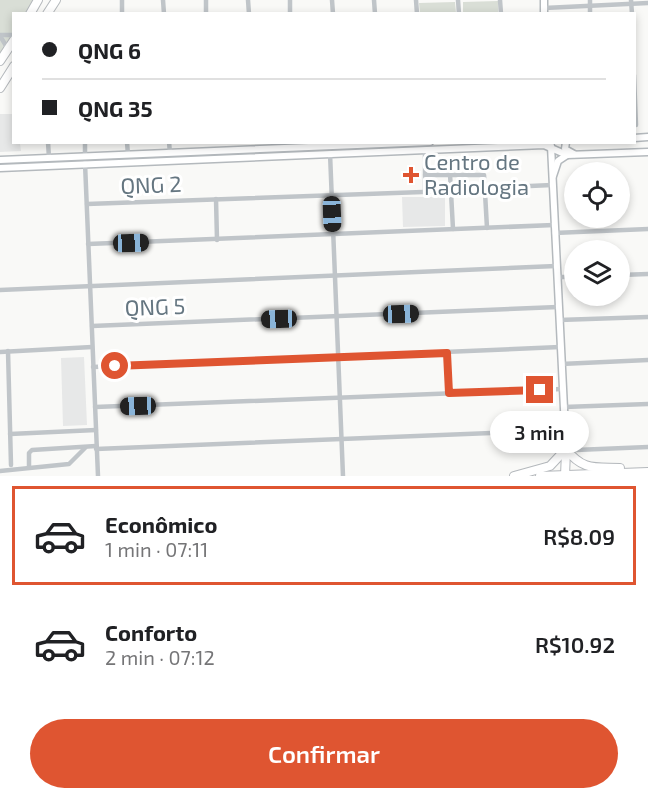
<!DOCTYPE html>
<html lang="pt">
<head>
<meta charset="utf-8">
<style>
	body { margin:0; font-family:"Exo 2",sans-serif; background:#f6f6f6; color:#202124; height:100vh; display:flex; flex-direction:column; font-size:22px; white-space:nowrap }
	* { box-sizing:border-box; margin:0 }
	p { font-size:20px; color:#757577 }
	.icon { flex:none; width:33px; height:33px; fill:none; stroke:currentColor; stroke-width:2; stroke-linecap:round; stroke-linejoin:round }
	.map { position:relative; height:476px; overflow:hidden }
	.drawer { display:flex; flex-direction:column; background:#fff; flex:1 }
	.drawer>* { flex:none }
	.hud { position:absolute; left:12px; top:12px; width:624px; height:132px; border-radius:0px; box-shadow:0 3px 9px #0003; display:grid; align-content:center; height:132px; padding:0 30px; background:#fff }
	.controls { position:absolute; left:564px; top:162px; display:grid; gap:12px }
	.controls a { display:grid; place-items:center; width:66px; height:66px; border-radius:50%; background:#fff; box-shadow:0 3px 9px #0003; font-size:30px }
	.end { position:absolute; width:27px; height:27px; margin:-14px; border:8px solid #df5531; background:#fff; box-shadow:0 0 0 3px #fff }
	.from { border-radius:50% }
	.bubble { position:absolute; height:42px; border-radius:21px; background:#fff; box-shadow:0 3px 9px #0003; font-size:20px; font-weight:600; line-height:42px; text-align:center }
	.car { position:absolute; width:18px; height:36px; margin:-18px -9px; border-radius:8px; box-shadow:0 0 4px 2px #0007; background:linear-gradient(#222 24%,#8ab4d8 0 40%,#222 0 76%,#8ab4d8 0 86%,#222 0) }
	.hud b { display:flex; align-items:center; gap:21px; height:57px; font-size:22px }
	.hud b+b { border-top:2px solid #e0e0e0 }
	.hud i { width:15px; height:15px; background:#202124 }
	ul { padding:10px 0 0; list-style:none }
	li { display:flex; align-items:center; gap:18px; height:99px; margin:0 12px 9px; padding:0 18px; border:3px solid transparent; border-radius:0px }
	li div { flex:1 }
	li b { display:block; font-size:22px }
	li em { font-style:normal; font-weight:600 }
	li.active { border-color:#df5531 }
	li>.icon { width:54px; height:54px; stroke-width:1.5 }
	.cta { display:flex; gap:12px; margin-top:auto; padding:12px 30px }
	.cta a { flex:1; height:69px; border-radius:36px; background:#df5531; color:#fff; font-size:24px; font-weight:600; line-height:69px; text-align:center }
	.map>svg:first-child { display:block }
	.built { fill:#e7e8e8 }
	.green { fill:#d9ded6 }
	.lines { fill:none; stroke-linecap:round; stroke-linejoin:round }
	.major-casing { stroke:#b4b9bd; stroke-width:9 }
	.highway-casing { stroke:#b4b8bc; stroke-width:10 }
	.minor { stroke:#c0c5c9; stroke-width:4.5 }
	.major { stroke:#fff; stroke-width:6 }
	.highway { stroke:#fff; stroke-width:8 }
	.route { stroke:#df5531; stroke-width:8 }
	.poi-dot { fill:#df5531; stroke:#fff; stroke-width:2 }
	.labels { text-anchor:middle; stroke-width:6; stroke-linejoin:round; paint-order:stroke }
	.poi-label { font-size:22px; fill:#657681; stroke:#fff; text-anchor:start }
	.street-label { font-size:22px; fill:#657681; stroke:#fff }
</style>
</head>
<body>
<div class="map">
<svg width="648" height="476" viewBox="0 0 648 476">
	<rect width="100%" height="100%" fill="#f9f9f7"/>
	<!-- built -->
	<g class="built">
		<polygon points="0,114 13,114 14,142 20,143 21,151 0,152"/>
		<polygon points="402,197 445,197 445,226 403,227"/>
		<polygon points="84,357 87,425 63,426 61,358"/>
	</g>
	<!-- green -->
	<g class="green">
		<polygon points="0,0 35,0 26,13 14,14 13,33 0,55"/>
		<polygon points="498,1 498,13 463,13 463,2"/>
		<polygon points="455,2 456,13 420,13 419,3"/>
	</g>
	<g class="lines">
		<defs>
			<g id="major">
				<polyline points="544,0 544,14"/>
				<polyline points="634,138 648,137"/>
				<polyline points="566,142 565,149 574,154"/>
				<polyline points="551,146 566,449"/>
				<polyline points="0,160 430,142"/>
				<polyline points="0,168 544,145 567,155 648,152"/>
				<polyline points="553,176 558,161 567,155"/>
			</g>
			<g id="highway">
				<polyline points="30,14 38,0"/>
				<polyline points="47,14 56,0"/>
				<polyline points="0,61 14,40"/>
				<polyline points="0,88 14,66"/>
				<path d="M566,449C583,471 595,467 620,468"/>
				<polyline points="514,476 550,466 566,449"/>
				<polyline points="540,476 648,472"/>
				<polyline points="565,476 566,451"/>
			</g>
		</defs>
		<!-- major casing -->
		<use href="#major" class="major-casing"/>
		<!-- highway casing -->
		<use href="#highway" class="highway-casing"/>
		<!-- minor -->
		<g class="minor">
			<polyline points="122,0 122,14"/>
			<polyline points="163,0 164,14"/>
			<polyline points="206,0 206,14"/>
			<polyline points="248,0 249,14"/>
			<polyline points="290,0 290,14"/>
			<polyline points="332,0 333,14"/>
			<polyline points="374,0 375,14"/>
			<polyline points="416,0 417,14"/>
			<polyline points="458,0 459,14"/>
			<polyline points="500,0 501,14"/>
			<polyline points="590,0 590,14"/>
			<polyline points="631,0 632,14"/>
			<polyline points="544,8 648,3"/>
			<polyline points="0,35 14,35"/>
			<polyline points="0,36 8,49"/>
			<polyline points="634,75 636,125"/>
			<polyline points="48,142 49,158"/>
			<polyline points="85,142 85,157"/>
			<polyline points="127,142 128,155"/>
			<polyline points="169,142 170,153"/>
			<polyline points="330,153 343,476"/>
			<polyline points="85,163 98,476"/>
			<polyline points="450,174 453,229"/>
			<polyline points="425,175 484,175 487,228"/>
			<polyline points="485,188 552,185"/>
			<polyline points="425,191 425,149"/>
			<polyline points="216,199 217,240"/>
			<polyline points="87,204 451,191"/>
			<polyline points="554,233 648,229"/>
			<polyline points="88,244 554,225"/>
			<polyline points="620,275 648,274"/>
			<polyline points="557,277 574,277"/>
			<polyline points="0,290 556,266"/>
			<polyline points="559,320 648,317"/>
			<polyline points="92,326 558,307"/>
			<polyline points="8,351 11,465"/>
			<polyline points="0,352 92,347"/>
			<polyline points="447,353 449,393"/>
			<polyline points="561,364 648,360"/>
			<polyline points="93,367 560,347"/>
			<polyline points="95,407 563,389"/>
			<polyline points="564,407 648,404"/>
			<polyline points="10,434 96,430"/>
			<polyline points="567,447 576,450 648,447"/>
			<polyline points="96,449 565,430"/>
			<polyline points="29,467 29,453 32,450 96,446"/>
			<polyline points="0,471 69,464 85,448"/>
		</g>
		<!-- major -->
		<use href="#major" class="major"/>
		<!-- highway -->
		<use href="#highway" class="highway"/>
	</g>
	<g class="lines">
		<!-- route -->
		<polyline class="route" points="115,366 447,353 449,393 540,390"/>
	</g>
	<!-- markers -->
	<path class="poi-dot" d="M408 166h6v6h6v6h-6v6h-6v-6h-6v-6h6z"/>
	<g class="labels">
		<!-- poi labels -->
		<g class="poi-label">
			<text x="424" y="170">Centro de<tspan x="424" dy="25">Radiologia</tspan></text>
		</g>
		<!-- street labels -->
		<g class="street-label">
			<text transform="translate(151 185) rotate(-2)" y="8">QNG 2</text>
			<text transform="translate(155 307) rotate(-2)" y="8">QNG 5</text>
		</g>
	</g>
</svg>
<div class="controls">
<a><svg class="icon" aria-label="locate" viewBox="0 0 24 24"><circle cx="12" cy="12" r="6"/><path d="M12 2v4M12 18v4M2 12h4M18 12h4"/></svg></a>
<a><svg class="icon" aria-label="layers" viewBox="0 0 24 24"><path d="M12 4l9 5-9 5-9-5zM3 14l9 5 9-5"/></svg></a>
</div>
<i class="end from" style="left:115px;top:366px"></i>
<i class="end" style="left:540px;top:390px"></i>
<div class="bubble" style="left:490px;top:411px;width:99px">3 min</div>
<i class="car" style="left:332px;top:214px;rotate:178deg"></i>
<i class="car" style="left:131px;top:243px;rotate:88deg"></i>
<i class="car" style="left:401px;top:314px;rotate:88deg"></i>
<i class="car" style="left:279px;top:319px;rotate:268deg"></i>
<i class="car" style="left:138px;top:406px;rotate:268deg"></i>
<div class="hud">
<b><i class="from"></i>QNG 6</b>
<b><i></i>QNG 35</b>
</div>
</div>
<section class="drawer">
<ul>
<li class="active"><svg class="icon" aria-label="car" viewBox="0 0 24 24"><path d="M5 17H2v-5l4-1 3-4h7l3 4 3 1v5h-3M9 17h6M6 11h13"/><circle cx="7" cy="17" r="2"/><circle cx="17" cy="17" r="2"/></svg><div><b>Econômico</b><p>1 min · 07:11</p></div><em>R$8.09</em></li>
<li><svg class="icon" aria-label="car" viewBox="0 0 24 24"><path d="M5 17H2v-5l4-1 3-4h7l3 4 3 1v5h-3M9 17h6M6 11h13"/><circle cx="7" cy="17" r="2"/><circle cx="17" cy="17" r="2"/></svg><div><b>Conforto</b><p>2 min · 07:12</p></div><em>R$10.92</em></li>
</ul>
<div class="cta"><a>Confirmar</a></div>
</section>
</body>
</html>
